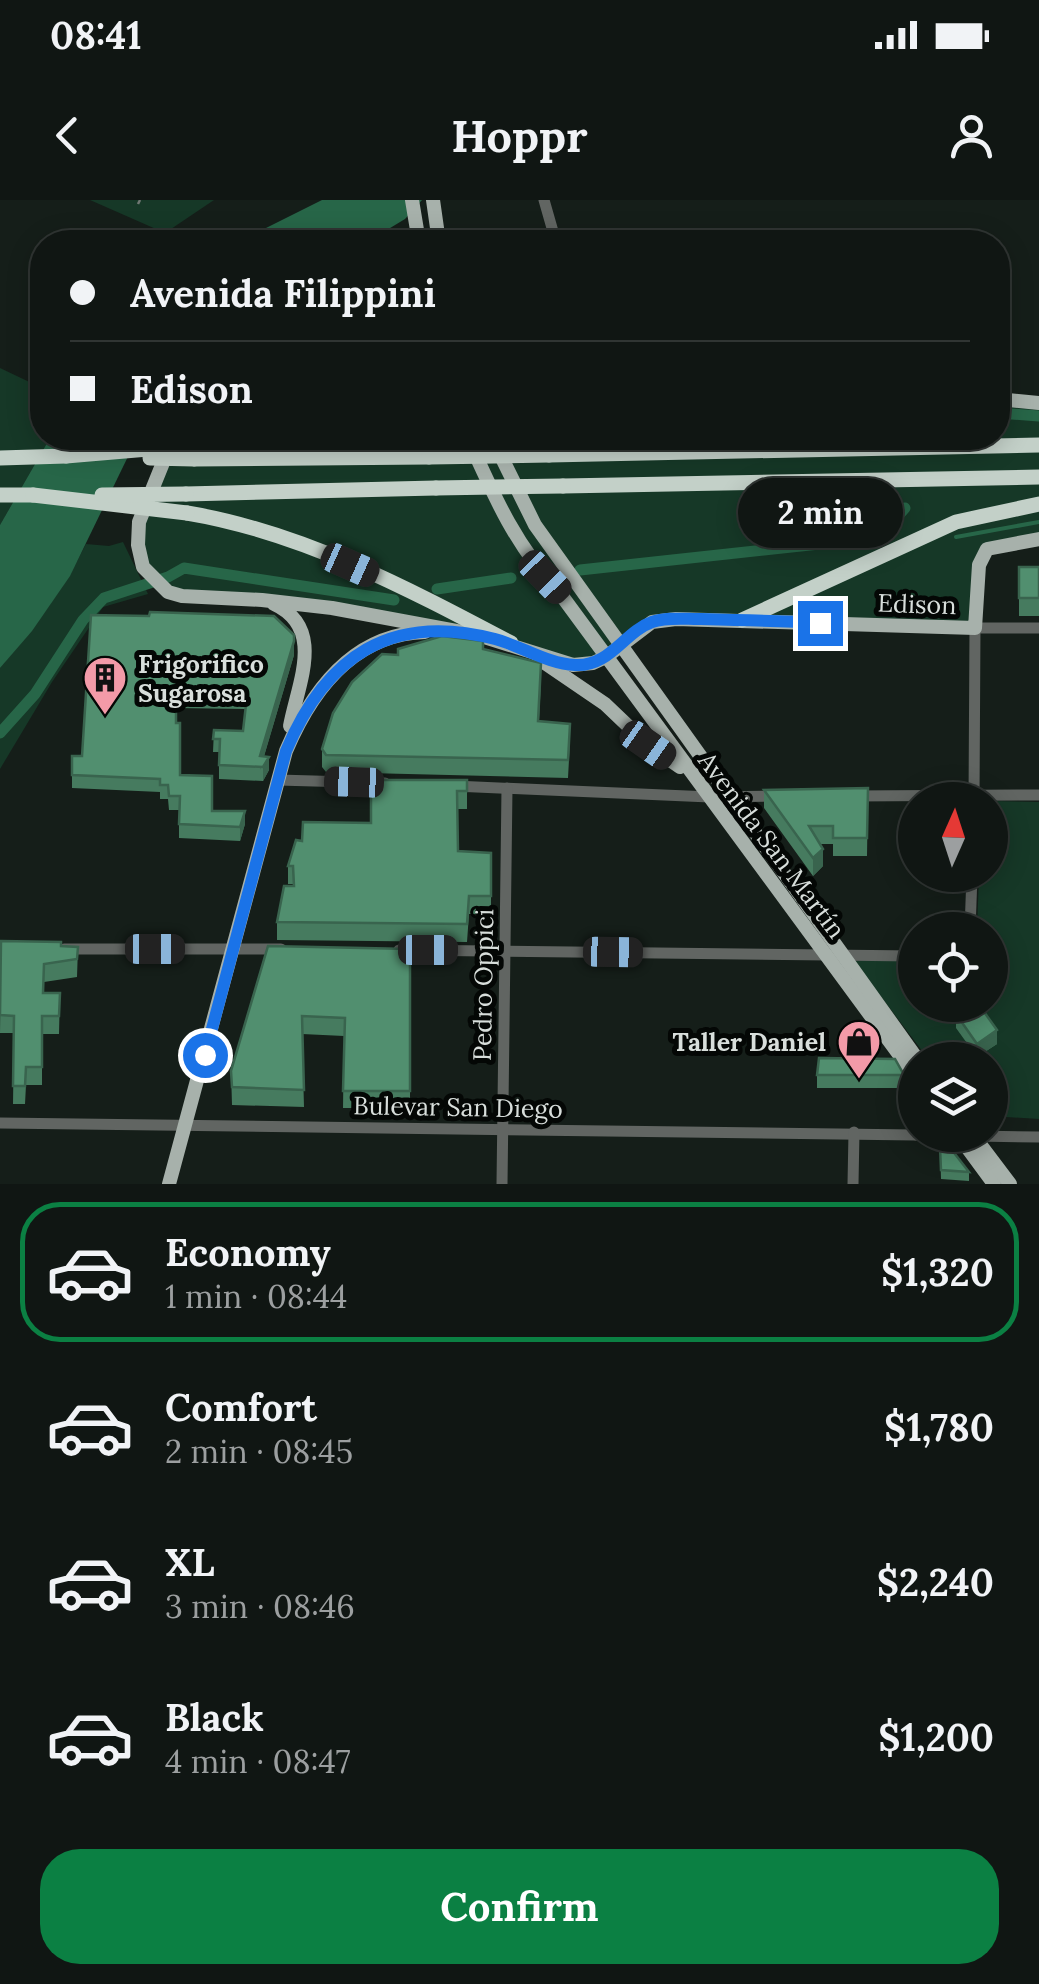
<!DOCTYPE html>
<html lang="en">
<head>
<meta charset="utf-8">
<style>
	body { margin:0; font-family:Lora,serif; background:#191f1c; color:#f1f3f6; height:100vh; display:flex; flex-direction:column; font-size:38px; white-space:nowrap }
	* { box-sizing:border-box; margin:0 }
	p { font-size:32px; color:#9c9fa0 }
	.icon { flex:none; width:55px; height:55px; fill:none; stroke:currentColor; stroke-width:2; stroke-linecap:round; stroke-linejoin:round }
	.map { position:relative; height:984px; overflow:hidden }
	.drawer { display:flex; flex-direction:column; background:#101613; flex:1 }
	.drawer>* { flex:none }
	.hud { position:absolute; left:30px; top:30px; width:980px; height:220px; border-radius:40px; box-shadow:0 5px 25px #0003,0 0 0 2px #303533; display:grid; align-content:center; height:220px; padding:0 40px; background:#101613 }
	.needle { width:65px; rotate:3deg }
	.buttons { position:absolute; left:898px; top:582px; display:grid; gap:20px }
	.buttons a { display:grid; place-items:center; width:110px; height:110px; border-radius:50%; background:#101613; box-shadow:0 5px 25px #0003,0 0 0 2px #303533; font-size:50px }
	.end { position:absolute; width:45px; height:45px; margin:-22px; border:12px solid #1a73e8; background:#fff; box-shadow:0 0 0 5px #fff }
	.from { border-radius:50% }
	.bubble { position:absolute; height:70px; border-radius:35px; background:#101613; box-shadow:0 5px 25px #0003,0 0 0 2px #303533; font-size:32px; font-weight:800; line-height:70px; text-align:center }
	.car { position:absolute; width:30px; height:60px; margin:-30px -15px; border-radius:12px; box-shadow:0 0 8px 2px #0007; background:linear-gradient(#222 24%,#8ab4d8 0 40%,#222 0 76%,#8ab4d8 0 86%,#222 0) }
	.hud b { display:flex; align-items:center; gap:35px; height:95px; font-size:38px }
	.hud b+b { border-top:2px solid #303533 }
	.hud i { width:25px; height:25px; background:#f1f3f6 }
	ul { padding:18px 0 0; list-style:none }
	li { display:flex; align-items:center; gap:30px; height:140px; margin:0 20px 15px; padding:0 20px; border:5px solid transparent; border-radius:40px }
	li div { flex:1 }
	li b { display:block; font-size:38px }
	li em { font-style:normal; font-weight:800 }
	li.selected { border-color:#0b8043 }
	li>.icon { width:90px; height:90px; stroke-width:1.5 }
	.action { display:flex; gap:20px; margin-top:auto; padding:20px 40px }
	.action a { flex:1; height:115px; border-radius:40px; background:#0b8043; color:#fff; font-size:40px; font-weight:800; line-height:115px; text-align:center }
	.status { display:flex; justify-content:space-between; align-items:center; height:70px; padding:0 50px; background:#101613; direction:ltr }
	.status svg { height:28px; fill:currentColor }
	header { display:flex; justify-content:space-between; align-items:center; height:130px; padding:0 40px; background:#101613; font-size:45px; font-weight:800 }
	.map>svg:first-child { display:block }
	.green { fill:#163827 }
	.water { fill:#276648 }
	.lines { fill:none; stroke-linecap:round; stroke-linejoin:round }
	.stream { stroke:#276648; stroke-width:4 }
	.canal { stroke:#276648; stroke-width:11 }
	.path { stroke:#707773; stroke-width:2.5; stroke-dasharray:10 5; stroke-linecap:butt }
	.minor { stroke:#616562; stroke-width:11 }
	.major { stroke:#a7b1ab; stroke-width:14 }
	.highway { stroke:#c3d0c8; stroke-width:15 }
	.highway-bridge { stroke:#c3d0c8; stroke-width:15 }
	.wall { fill:#467b5f }
	.shaded-wall { fill:#39644e }
	.building { fill:#518f6f; stroke:#39644e; stroke-width:2.5 }
	.route { stroke:#1a73e8; stroke-width:12 }
	.labels { text-anchor:middle; stroke-width:10; stroke-linejoin:round; paint-order:stroke }
	.street-label { font-size:25px; fill:#d8dedb; stroke:#040705 }
	.poi-label { font-size:25px; font-weight:bold; fill:#d8dedb; stroke:#040705; text-anchor:start }
</style>
</head>
<body>
<div class="status"><b>08:41</b><svg viewBox="0 0 49 12"><path d="M0 12V9h3v3zM5 12V6h3v6zM10 12V3h3v9zM15 12V0h3v12zM26 1h20v11H26zM47 4h2v5h-2z"/></svg></div>
<header><svg class="icon" aria-label="back" viewBox="0 0 24 24"><path d="M15 5l-7 7 7 7"/></svg>Hoppr<svg class="icon" aria-label="person" viewBox="0 0 24 24"><circle cx="12" cy="8" r="4"/><path d="M4 21q1-7 8-7t8 7"/></svg></header>
<div class="map">
<svg width="1039" height="984" viewBox="0 0 1039 984">
	<rect width="100%" height="100%" fill="#151e19"/>
	<!-- green -->
	<g class="green">
		<polygon points="90,0 214,0 165,33"/>
		<polygon points="0,168 42,188 42,238 50,238 0,325"/>
		<polygon points="998,199 1039,203 1039,339 987,349 975,428 652,422 593,463 333,408 182,396 155,381 138,345 173,238 998,238"/>
		<path d="M123,342L148,394L103,407L52,482L0,569V468C33,429 63,390 86,344L109,346Z"/>
		<polygon points="990,601 1039,602 1039,919 990,916 990,860 929,860 854,761 915,759 915,805 990,805 990,730 977,730 979,675 990,675"/>
	</g>
	<!-- water -->
	<g class="water">
		<polygon points="322,0 422,0 405,19 367,42 238,42"/>
		<polygon points="50,238 137,238 70,376 32,431 0,468 0,325"/>
	</g>
	<g class="lines">
		<!-- stream -->
		<g class="stream">
			<polyline points="956,337 1039,322"/>
			<polyline points="847,341 887,338"/>
		</g>
		<!-- canal -->
		<g class="canal">
			<polyline points="998,213 1039,216"/>
			<polyline points="580,370 847,341 888,327 905,308"/>
			<polyline points="437,389 511,378"/>
			<polyline points="0,533 35,494 83,420 104,398 168,377 184,368 394,400"/>
		</g>
		<!-- path -->
		<polyline class="path" points="138,4 140,0"/>
		<!-- minor -->
		<g class="minor">
			<polyline points="544,0 556,42"/>
			<polyline points="278,580 385,583"/>
			<polyline points="454,586 710,597 780,596"/>
			<polyline points="853,596 1039,595"/>
			<polyline points="974,600 975,428 1039,428"/>
			<polyline points="970,730 972,675"/>
			<polyline points="64,749 281,749"/>
			<polyline points="399,750 915,756"/>
			<polyline points="0,923 915,935"/>
			<polyline points="916,935 1039,937"/>
			<polyline points="502,984 507,588"/>
			<polyline points="853,984 854,932"/>
		</g>
		<!-- major -->
		<g class="major">
			<polyline points="412,0 419,42"/>
			<polyline points="433,0 439,42"/>
			<polyline points="998,199 1039,203"/>
			<polyline points="173,238 139,322 138,345 143,367 168,392 182,396 262,400 332,408 478,435 573,465 593,463 606,457 652,422 676,419 975,428 979,365 987,349 1039,339"/>
			<path d="M468,238C494,296 515,345 559,392L915,876"/>
			<polyline points="492,238 535,325 918,860"/>
			<path d="M274,404C326,428 298,483 290,526"/>
			<polyline points="539,459 605,504 648,545 680,567"/>
			<polyline points="958,935 994,984"/>
			<polyline points="973,935 1010,984"/>
			<path d="M169,984L286,551C311,492 353,434 425,432"/>
		</g>
		<!-- highway -->
		<g class="highway">
			<polyline points="195,245 233,238"/>
			<polyline points="549,255 1039,245"/>
			<polyline points="0,258 66,256"/>
			<polyline points="194,259 429,257"/>
			<polyline points="563,286 1039,277"/>
			<polyline points="186,294 436,288"/>
			<polyline points="0,295 33,295"/>
			<path d="M187,313C302,332 409,389 511,443"/>
			<polyline points="742,420 956,322 1039,304"/>
		</g>
		<!-- highway-bridge -->
		<g class="highway-bridge">
			<polyline points="66,256 195,245"/>
			<polyline points="429,257 549,255"/>
			<polyline points="150,258 194,259"/>
			<polyline points="436,288 563,286"/>
			<polyline points="33,295 187,313"/>
			<polyline points="102,295 186,294"/>
		</g>
	</g>
	<!-- wall -->
	<g class="wall">
		<rect x="1019" y="367" width="20" height="49"/>
		<polygon points="91,415 294,455 264,556 269,570 263,581 219,579 219,552 213,552 214,530 243,531 245,509 176,508 180,575 212,611 245,624 240,641 179,638 179,610 169,610 168,599 160,599 160,592 72,588 72,556 82,556"/>
		<polygon points="398,455 541,481 539,521 570,541 568,578 326,572 322,567 322,549"/>
		<polygon points="467,580 467,609 457,609 458,651 491,653 491,714 469,714 467,742 277,740 277,722 293,686 293,684 288,684 288,666 302,641 371,623"/>
		<polygon points="868,588 867,656 833,656 833,644 820,644 823,666 813,676 764,608 764,590"/>
		<polygon points="1,741 78,747 77,777 44,782 44,793 60,793 59,834 42,834 42,885 26,885 25,904 13,904 14,833 0,833"/>
		<polygon points="268,746 410,749 410,908 343,908 344,836 302,834 304,907 232,905 231,871"/>
		<polygon points="960,805 984,805 986,815 997,844 977,857 956,828 956,814 960,811"/>
		<rect x="817" y="875" width="87" height="13"/>
		<polygon points="940,947 969,972 969,981 941,979"/>
	</g>
	<!-- shaded-wall -->
	<g class="shaded-wall">
		<polygon points="294,441 294,455 260,570 260,556"/>
		<polygon points="269,557 269,570 263,581 263,567"/>
		<polygon points="245,611 245,624 240,641 240,627"/>
		<polygon points="823,649 823,666 813,676 813,658"/>
		<polygon points="997,830 997,844 977,857 977,844"/>
	</g>
	<!-- building -->
	<g class="building">
		<rect x="1019" y="367" width="20" height="31"/>
		<polygon points="150,412 274,416 294,435 294,441 260,556 269,557 263,567 219,565 220,539 213,539 214,530 243,531 247,496 176,494 176,523 180,523 180,575 212,576 212,611 245,611 240,627 179,624 180,596 169,596 168,585 160,585 160,579 72,575 72,556 82,556 91,415 149,416"/>
		<polygon points="442,436 483,441 483,449 541,463 538,521 570,524 568,560 326,555 322,549 333,513 352,482 382,454 398,455 398,449"/>
		<polygon points="371,580 467,580 467,591 457,591 458,651 491,653 491,696 469,696 467,724 277,722 284,686 294,686 293,666 288,666 296,640 302,641 303,622 371,623"/>
		<polygon points="868,588 867,638 833,638 833,626 809,626 823,649 813,658 764,590"/>
		<polygon points="1,741 61,742 61,746 78,747 77,759 44,764 43,793 60,793 59,816 42,816 42,867 26,867 25,886 13,886 14,816 0,815"/>
		<polygon points="268,746 410,749 410,891 343,891 345,818 302,816 304,890 232,887 231,871"/>
		<polygon points="962,805 984,805 986,807 982,809 997,830 977,844 956,814 964,809"/>
		<polygon points="819,858 895,859 904,875 817,875"/>
		<polygon points="948,945 969,972 941,970 940,947"/>
	</g>
	<g class="lines">
		<!-- route -->
		<path class="route" d="M205,855L286,551C326,456 391,412 495,439C521,446 548,464 575,465C610,467 624,432 652,422C666,417 684,419 698,419C738,420 779,421 820,423"/>
	</g>
	<!-- icons -->
	<defs>
		<symbol id="building-pin" viewBox="-11 -11 22 30"><path d="M0 17L-7.5 6A9.5 9.5 0 1 1 7.5 6Z" fill="#f39aa8" stroke="#040705"/><path d="M-4-6H4V6H1V3H-1V6H-4ZM-2.5-4.3h1.7v1.8h-1.7ZM.8-4.3h1.7v1.8H.8ZM-2.5-1h1.7V.8h-1.7ZM.8-1h1.7V.8H.8Z" fill="#111"/></symbol>
		<symbol id="shop-pin" viewBox="-11 -11 22 30"><path d="M0 17L-7.5 6A9.5 9.5 0 1 1 7.5 6Z" fill="#f39aa8" stroke="#040705"/><path d="M-5-2.5h2.3a2.7 3.5 0 0 1 5.4 0H5L5.5 6h-11ZM-1.5-2.5h3a1.5 2.3 0 0 0-3 0Z" fill="#111"/></symbol>
	</defs>
	<g fill-rule="evenodd">
		<use href="#building-pin" x="80" y="453" width="50" height="68"/>
		<use href="#shop-pin" x="834" y="817" width="50" height="68"/>
	</g>
	<g class="labels">
		<!-- street labels -->
		<g class="street-label">
			<text transform="translate(917 404) rotate(2)" y="9">Edison</text>
			<text transform="translate(772 645) rotate(53)" y="9">Avenida San Martín</text>
			<text transform="translate(483 785) rotate(-89)" y="9">Pedro Oppici</text>
			<text transform="translate(458 907) rotate(1)" y="9">Bulevar San Diego</text>
		</g>
		<!-- poi labels -->
		<g class="poi-label">
			<text x="138" y="473">Frigorifico<tspan x="138" dy="29">Sugarosa</tspan></text>
			<text x="826" y="851" text-anchor="end">Taller Daniel</text>
		</g>
	</g>
</svg>
<div class="buttons">
<a><svg class="needle" viewBox="-14 -14 28 28"><path d="M0-13l5 13h-10z" fill="#e53935"/><path d="M0 13l5-13h-10z" fill="#9c9fa0"/></svg></a>
<a><svg class="icon" aria-label="locate" viewBox="0 0 24 24"><circle cx="12" cy="12" r="6"/><path d="M12 2v4M12 18v4M2 12h4M18 12h4"/></svg></a>
<a><svg class="icon" aria-label="layers" viewBox="0 0 24 24"><path d="M12 4l9 5-9 5-9-5zM3 14l9 5 9-5"/></svg></a>
</div>
<i class="end from" style="left:205px;top:855px"></i>
<i class="end" style="left:820px;top:423px"></i>
<div class="bubble" style="left:738px;top:278px;width:165px">2 min</div>
<i class="car" style="left:350px;top:365px;rotate:114deg"></i>
<i class="car" style="left:545px;top:377px;rotate:136deg"></i>
<i class="car" style="left:648px;top:545px;rotate:125deg"></i>
<i class="car" style="left:354px;top:582px;rotate:272deg"></i>
<i class="car" style="left:155px;top:749px;rotate:90deg"></i>
<i class="car" style="left:428px;top:750px;rotate:90deg"></i>
<i class="car" style="left:613px;top:752px;rotate:91deg"></i>
<div class="hud">
<b><i class="from"></i>Avenida Filippini</b>
<b><i></i>Edison</b>
</div>
</div>
<section class="drawer">
<ul>
<li class="selected"><svg class="icon" aria-label="car" viewBox="0 0 24 24"><path d="M5 17H2v-5l4-1 3-4h7l3 4 3 1v5h-3M9 17h6M6 11h13"/><circle cx="7" cy="17" r="2"/><circle cx="17" cy="17" r="2"/></svg><div><b>Economy</b><p>1 min · 08:44</p></div><em>$1,320</em></li>
<li><svg class="icon" aria-label="car" viewBox="0 0 24 24"><path d="M5 17H2v-5l4-1 3-4h7l3 4 3 1v5h-3M9 17h6M6 11h13"/><circle cx="7" cy="17" r="2"/><circle cx="17" cy="17" r="2"/></svg><div><b>Comfort</b><p>2 min · 08:45</p></div><em>$1,780</em></li>
<li><svg class="icon" aria-label="car" viewBox="0 0 24 24"><path d="M5 17H2v-5l4-1 3-4h7l3 4 3 1v5h-3M9 17h6M6 11h13"/><circle cx="7" cy="17" r="2"/><circle cx="17" cy="17" r="2"/></svg><div><b>XL</b><p>3 min · 08:46</p></div><em>$2,240</em></li>
<li><svg class="icon" aria-label="car" viewBox="0 0 24 24"><path d="M5 17H2v-5l4-1 3-4h7l3 4 3 1v5h-3M9 17h6M6 11h13"/><circle cx="7" cy="17" r="2"/><circle cx="17" cy="17" r="2"/></svg><div><b>Black</b><p>4 min · 08:47</p></div><em>$1,200</em></li>
</ul>
<div class="action"><a>Confirm</a></div>
</section>
</body>
</html>
